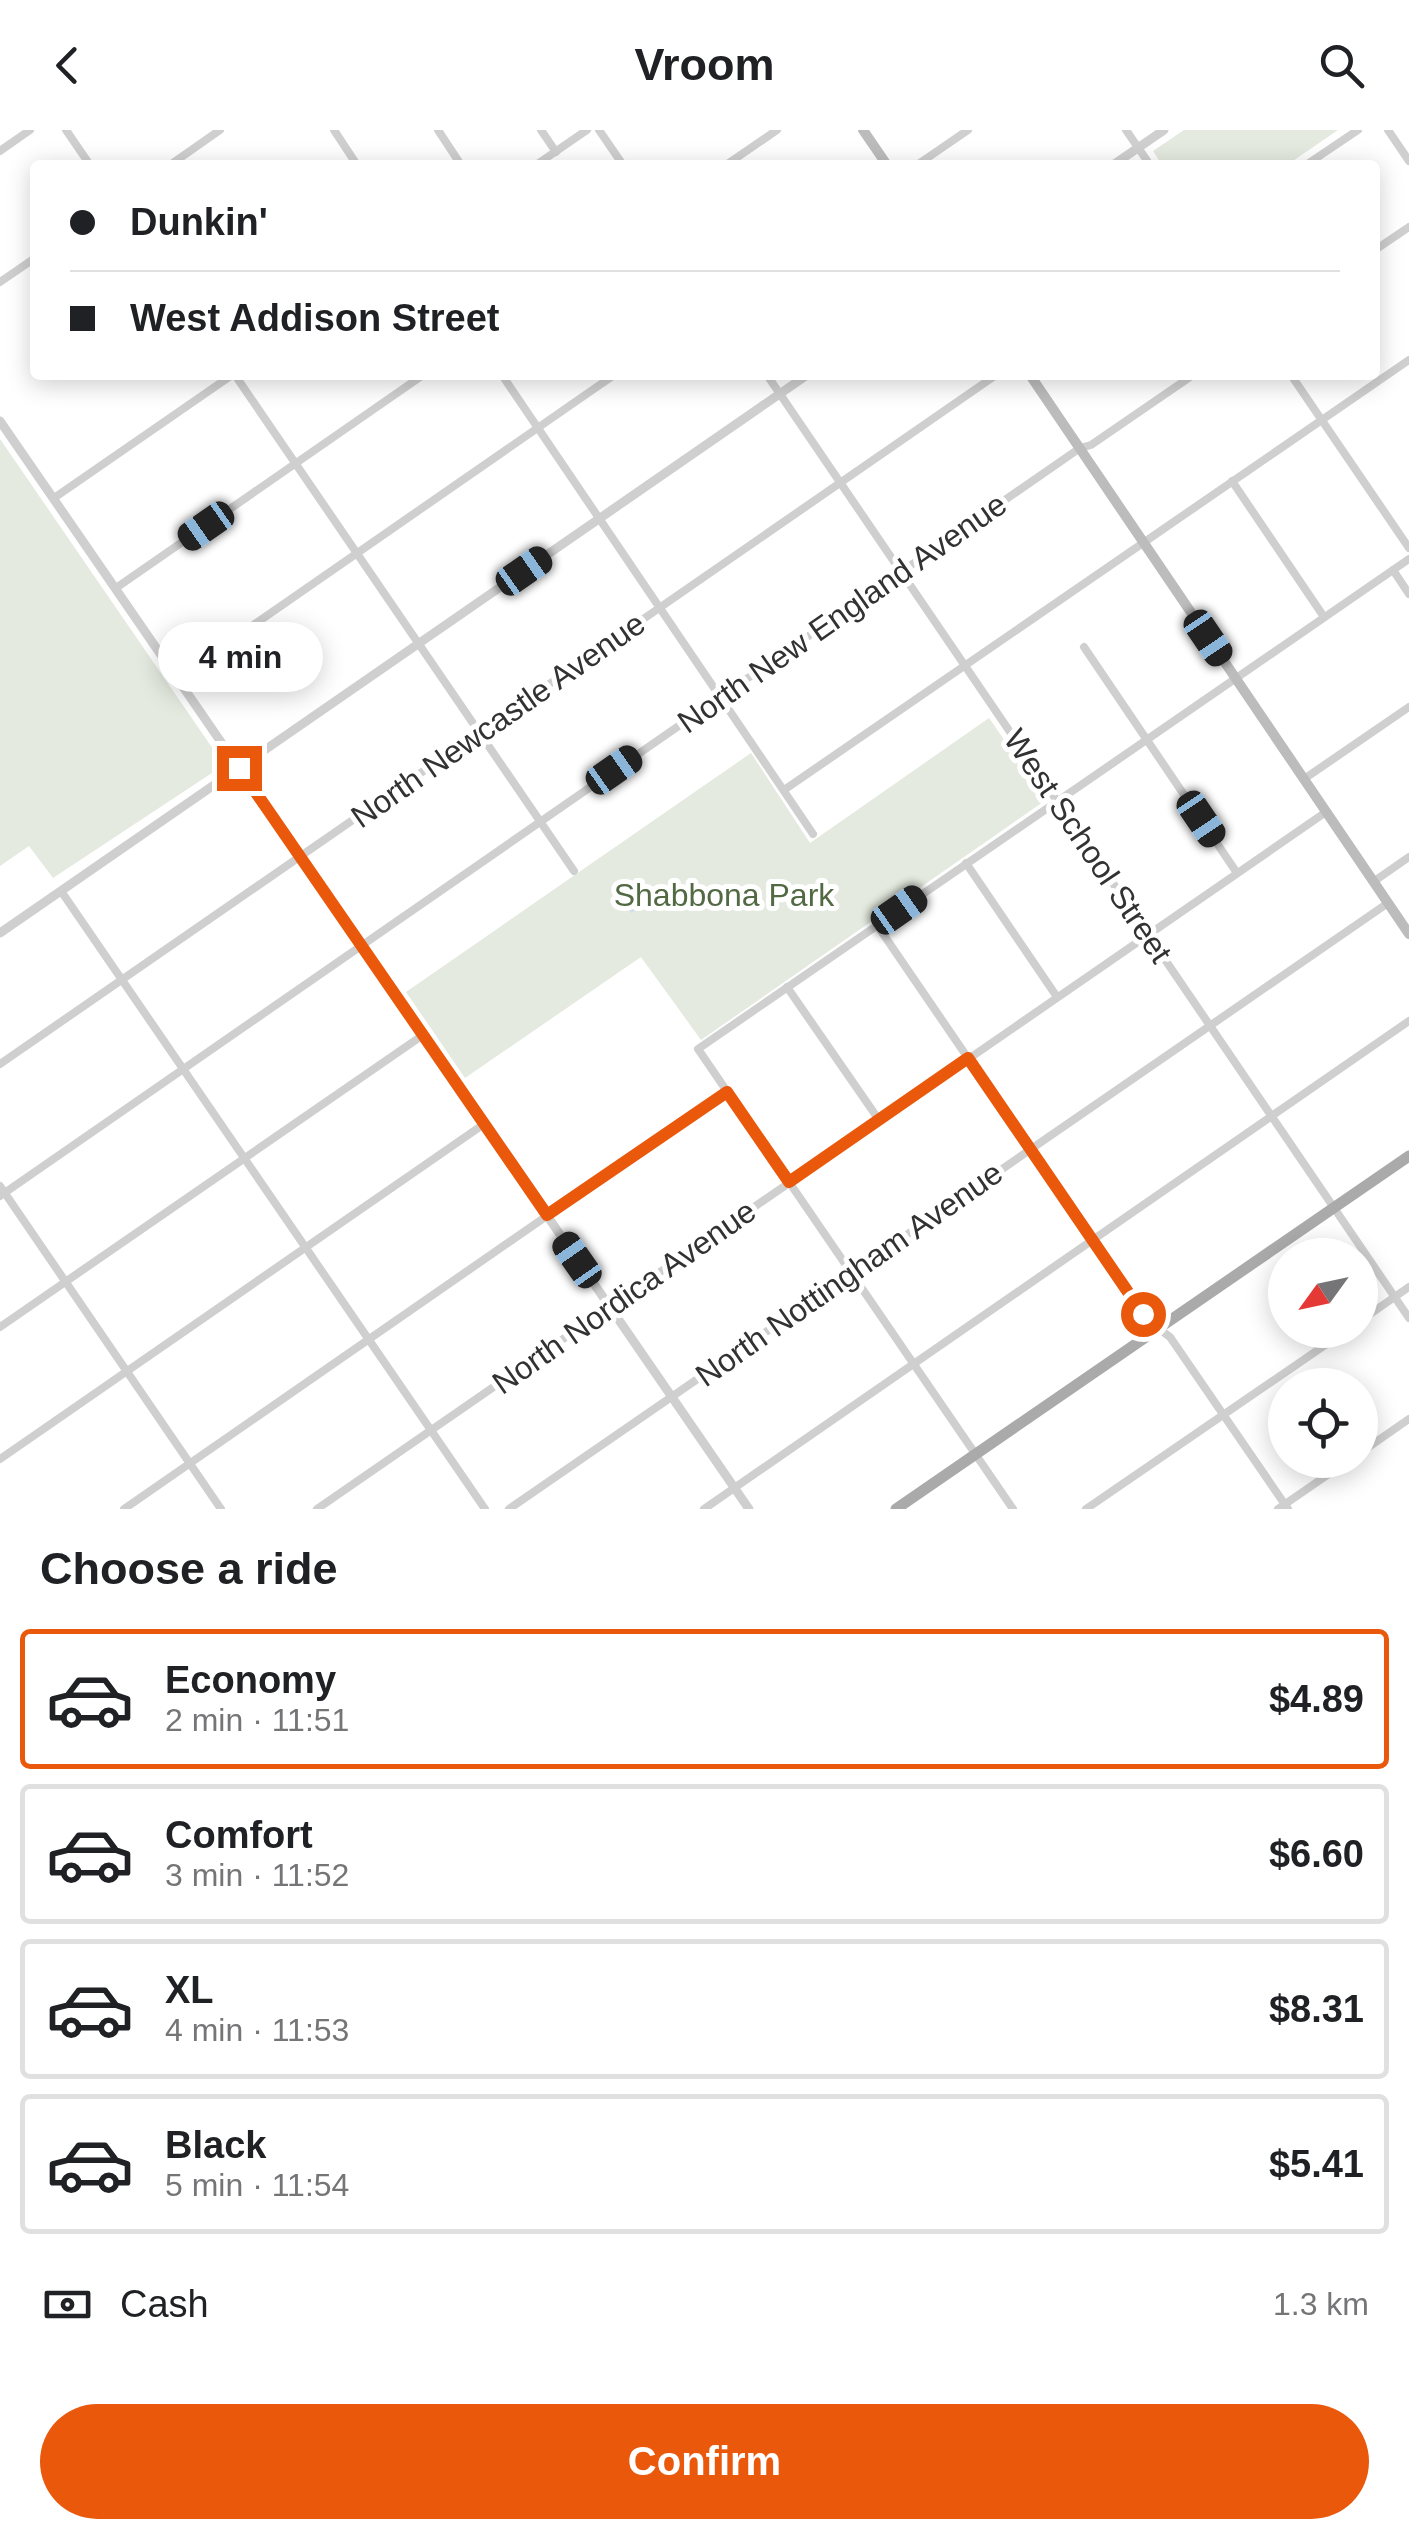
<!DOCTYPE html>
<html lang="en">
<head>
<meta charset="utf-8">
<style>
	body { margin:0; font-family:Helvetica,sans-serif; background:#f6f6f6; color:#202124; height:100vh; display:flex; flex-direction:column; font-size:38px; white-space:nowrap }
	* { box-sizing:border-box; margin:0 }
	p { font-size:32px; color:#757577 }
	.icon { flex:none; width:55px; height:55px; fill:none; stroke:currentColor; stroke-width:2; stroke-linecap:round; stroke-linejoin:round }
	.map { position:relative; height:1379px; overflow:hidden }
	.details { display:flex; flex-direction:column; background:#fff; flex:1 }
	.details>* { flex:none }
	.banner { position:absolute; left:30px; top:30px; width:1350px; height:220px; border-radius:10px; box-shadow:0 5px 25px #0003; display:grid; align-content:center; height:220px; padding:0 40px; background:#fff }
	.needle { width:65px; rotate:237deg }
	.fabs { position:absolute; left:1268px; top:1108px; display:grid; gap:20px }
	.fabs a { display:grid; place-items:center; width:110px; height:110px; border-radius:50%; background:#fff; box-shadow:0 5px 25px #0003; font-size:50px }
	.end { position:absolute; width:45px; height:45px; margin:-22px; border:12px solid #ea580c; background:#fff; box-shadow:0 0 0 5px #fff }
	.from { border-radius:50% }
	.bubble { position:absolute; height:70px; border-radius:35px; background:#fff; box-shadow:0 5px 25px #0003; font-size:32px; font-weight:800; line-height:70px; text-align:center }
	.car { position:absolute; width:30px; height:60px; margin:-30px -15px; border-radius:12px; box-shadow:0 0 8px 2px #0007; background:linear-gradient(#222 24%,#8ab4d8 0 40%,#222 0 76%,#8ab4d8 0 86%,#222 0) }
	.banner b { display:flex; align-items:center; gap:35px; height:95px; font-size:38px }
	.banner b+b { border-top:2px solid #e0e0e0 }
	.banner i { width:25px; height:25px; background:#202124 }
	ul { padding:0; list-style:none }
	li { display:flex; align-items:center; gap:30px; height:140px; margin:0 20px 15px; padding:0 20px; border:5px solid #e0e0e0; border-radius:10px }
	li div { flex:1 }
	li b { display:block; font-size:38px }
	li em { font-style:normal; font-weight:800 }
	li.on { border-color:#ea580c }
	li>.icon { width:90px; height:90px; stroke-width:1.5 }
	h2 { padding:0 40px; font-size:45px; line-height:120px }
	.pay { display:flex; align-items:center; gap:25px; height:110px; padding:0 40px; font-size:38px }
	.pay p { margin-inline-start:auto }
	.action { display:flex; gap:20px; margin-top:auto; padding:20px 40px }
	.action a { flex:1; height:115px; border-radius:60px; background:#ea580c; color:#fff; font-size:40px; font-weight:800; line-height:115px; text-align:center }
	header { display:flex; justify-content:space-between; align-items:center; height:130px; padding:0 40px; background:#fff; font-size:45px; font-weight:800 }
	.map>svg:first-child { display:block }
	.green { fill:#e4eadf }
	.water { fill:#d1dfea }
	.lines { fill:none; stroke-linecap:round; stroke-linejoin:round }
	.minor { stroke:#cfcfcf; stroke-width:8 }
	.tertiary { stroke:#cfcfcf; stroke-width:9 }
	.secondary { stroke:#bcbcbc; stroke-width:10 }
	.primary { stroke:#aaa; stroke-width:11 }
	.route { stroke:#ea580c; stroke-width:12 }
	.labels { text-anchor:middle; stroke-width:10; stroke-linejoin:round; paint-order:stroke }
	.street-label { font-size:32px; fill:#323232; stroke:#fff }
	.park-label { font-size:32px; fill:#526a44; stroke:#fff }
</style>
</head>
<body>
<header><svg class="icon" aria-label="back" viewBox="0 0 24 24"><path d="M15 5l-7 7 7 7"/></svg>Vroom<svg class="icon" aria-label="search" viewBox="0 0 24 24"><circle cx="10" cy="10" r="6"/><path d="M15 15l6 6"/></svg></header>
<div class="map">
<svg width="1409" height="1379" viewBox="0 0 1409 1379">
	<rect width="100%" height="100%" fill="#fff"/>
	<!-- green -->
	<g class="green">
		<polygon points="1184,0 1338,0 1287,35 1162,35 1153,21"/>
		<polygon points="0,309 224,635 53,748 29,716 0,736"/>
		<polygon points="989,588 1046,670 701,910 641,827 465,948 406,862 751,623 810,713"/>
	</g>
	<!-- water -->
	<polygon class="water" points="629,752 645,774 631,783 616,761"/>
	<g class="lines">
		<!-- minor -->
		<g class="minor">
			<polyline points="66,0 90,35"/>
			<polyline points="334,0 357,35"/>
			<polyline points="438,0 461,35"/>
			<polyline points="541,0 556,22"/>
			<polyline points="599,0 623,35"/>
			<polyline points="1126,0 1150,35"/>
			<polyline points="1388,0 1409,31"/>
			<polyline points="0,21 30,0"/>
			<polyline points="170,35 220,0"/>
			<polyline points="536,35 587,0"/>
			<polyline points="726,35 777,0"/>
			<polyline points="917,35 968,0"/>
			<polyline points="1306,35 1358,0"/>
			<polyline points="1375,120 1409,97"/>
			<polyline points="0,152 35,128"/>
			<polyline points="235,245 574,741"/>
			<polyline points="502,245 813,704"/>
			<polyline points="767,245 1409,1188"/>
			<polyline points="1291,245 1409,418"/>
			<polyline points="1232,351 1324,487"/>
			<polyline points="54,368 232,245"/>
			<polyline points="1393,440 1409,464"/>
			<polyline points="116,458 423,245"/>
			<polyline points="1084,517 1237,743"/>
			<polyline points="177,548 614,245"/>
			<polyline points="1304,649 1409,577"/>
			<polyline points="784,660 1409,230"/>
			<polyline points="966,733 1057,867"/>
			<polyline points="1373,752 1409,727"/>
			<polyline points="61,761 485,1379"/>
			<polyline points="877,795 1147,1190 1170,1207 1288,1379"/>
			<polyline points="787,857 879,990"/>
			<polyline points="0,934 996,245"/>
			<polyline points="0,1056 221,1379"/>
			<polyline points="0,1066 1080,318 1091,315 1193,245"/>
			<polyline points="1360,1191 1409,1157"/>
			<polyline points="0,1197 423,905"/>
			<polyline points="1360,1323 1409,1289"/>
			<polyline points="0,1329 484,994"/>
			<polyline points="124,1379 727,961"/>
			<polyline points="317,1379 1326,682"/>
			<polyline points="509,1379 1388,773"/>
			<polyline points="704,1379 1409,891"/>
			<polyline points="1013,1379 698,919 1409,429"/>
			<polyline points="1086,1379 1347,1200"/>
			<polyline points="1278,1379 1349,1330"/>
		</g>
		<!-- tertiary -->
		<g class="tertiary">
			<polyline points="1113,35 1164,0"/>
			<polyline points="0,291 749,1379"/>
			<polyline points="0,803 807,245"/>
		</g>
		<!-- secondary -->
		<g class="secondary">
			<polyline points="863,0 887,35"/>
			<polyline points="1030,245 1409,804"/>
		</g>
		<!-- primary -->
		<polyline class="primary" points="896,1379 1409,1026"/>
	</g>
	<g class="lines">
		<!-- route -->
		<polyline class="route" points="239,638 547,1085 727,962 789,1052 968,928 1143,1184"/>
	</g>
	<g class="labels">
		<!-- street labels -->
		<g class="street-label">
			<text transform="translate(842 483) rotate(-35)" y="11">North New England Avenue</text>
			<text transform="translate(498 590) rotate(-35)" y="11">North Newcastle Avenue</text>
			<text transform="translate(1088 716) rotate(56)" y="11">West School Street</text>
			<text transform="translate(849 1144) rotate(-35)" y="11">North Nottingham Avenue</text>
			<text transform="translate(624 1167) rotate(-35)" y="11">North Nordica Avenue</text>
		</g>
		<!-- park labels -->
		<g class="park-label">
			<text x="724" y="776">Shabbona Park</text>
		</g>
	</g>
</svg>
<div class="fabs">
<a><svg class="needle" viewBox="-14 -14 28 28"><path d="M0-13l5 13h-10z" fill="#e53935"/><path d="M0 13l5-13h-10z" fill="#757577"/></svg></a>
<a><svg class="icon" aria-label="locate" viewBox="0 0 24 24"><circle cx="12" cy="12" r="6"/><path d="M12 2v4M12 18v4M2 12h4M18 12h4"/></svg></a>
</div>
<i class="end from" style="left:1143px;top:1184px"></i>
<i class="end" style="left:239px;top:638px"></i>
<div class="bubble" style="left:158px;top:492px;width:165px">4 min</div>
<i class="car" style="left:206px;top:396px;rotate:235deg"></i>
<i class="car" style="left:524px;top:441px;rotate:55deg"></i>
<i class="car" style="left:1208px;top:508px;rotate:146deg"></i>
<i class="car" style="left:614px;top:640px;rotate:55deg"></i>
<i class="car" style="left:1201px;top:689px;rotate:146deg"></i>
<i class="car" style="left:899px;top:780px;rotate:55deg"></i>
<i class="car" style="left:577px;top:1130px;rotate:325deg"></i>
<div class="banner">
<b><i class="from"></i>Dunkin'</b>
<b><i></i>West Addison Street</b>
</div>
</div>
<section class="details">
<h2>Choose a ride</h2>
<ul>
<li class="on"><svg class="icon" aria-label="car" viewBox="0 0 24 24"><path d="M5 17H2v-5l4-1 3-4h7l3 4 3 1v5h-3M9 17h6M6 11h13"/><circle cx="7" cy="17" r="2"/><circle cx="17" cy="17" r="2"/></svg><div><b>Economy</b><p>2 min · 11:51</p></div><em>$4.89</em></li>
<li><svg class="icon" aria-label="car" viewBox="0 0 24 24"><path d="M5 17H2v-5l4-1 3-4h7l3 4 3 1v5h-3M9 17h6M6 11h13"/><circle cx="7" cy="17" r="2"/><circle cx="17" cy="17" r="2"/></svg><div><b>Comfort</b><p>3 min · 11:52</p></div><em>$6.60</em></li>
<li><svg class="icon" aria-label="car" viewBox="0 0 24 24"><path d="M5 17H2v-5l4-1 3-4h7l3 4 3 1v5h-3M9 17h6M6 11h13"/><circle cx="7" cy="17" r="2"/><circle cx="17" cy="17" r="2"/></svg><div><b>XL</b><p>4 min · 11:53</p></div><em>$8.31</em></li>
<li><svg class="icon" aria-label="car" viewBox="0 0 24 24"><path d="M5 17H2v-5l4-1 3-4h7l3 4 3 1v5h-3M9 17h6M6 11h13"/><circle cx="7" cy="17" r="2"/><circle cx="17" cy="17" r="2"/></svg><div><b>Black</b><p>5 min · 11:54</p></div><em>$5.41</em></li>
</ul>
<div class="pay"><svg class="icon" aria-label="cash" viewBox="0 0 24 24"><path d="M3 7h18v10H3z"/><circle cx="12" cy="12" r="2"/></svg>Cash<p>1.3 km</p></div>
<div class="action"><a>Confirm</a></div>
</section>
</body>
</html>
